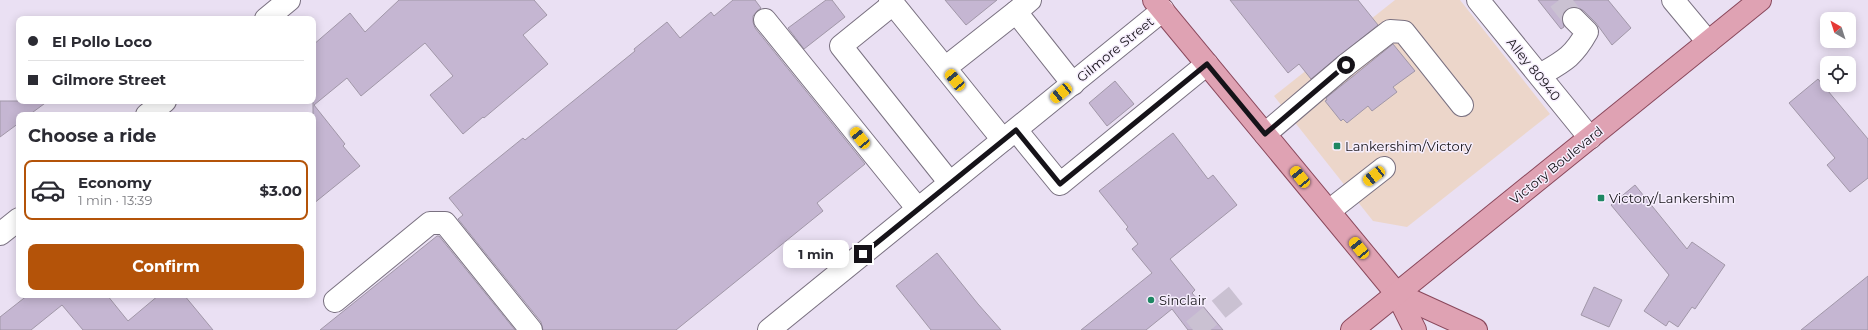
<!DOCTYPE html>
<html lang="en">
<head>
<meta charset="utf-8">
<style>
	body { margin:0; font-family:Montserrat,sans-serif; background:#f2f2f3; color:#2b2b33; height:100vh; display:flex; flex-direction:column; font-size:15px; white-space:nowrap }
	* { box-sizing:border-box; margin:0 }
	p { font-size:13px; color:#7c7c81 }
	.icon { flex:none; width:22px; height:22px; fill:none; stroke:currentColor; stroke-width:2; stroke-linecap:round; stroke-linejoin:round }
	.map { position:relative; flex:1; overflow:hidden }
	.details { position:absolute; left:16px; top:112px; width:300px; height:186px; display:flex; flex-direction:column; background:#fff; border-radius:8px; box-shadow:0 2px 10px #0003 }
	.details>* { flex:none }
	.hud { position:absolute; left:16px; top:16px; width:300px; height:88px; border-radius:8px; box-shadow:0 2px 10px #0003; display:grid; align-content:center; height:88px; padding:0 12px; background:#fff }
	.needle { width:26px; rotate:321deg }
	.buttons { position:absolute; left:1820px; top:12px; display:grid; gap:8px }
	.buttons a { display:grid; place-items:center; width:36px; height:36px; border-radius:8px; background:#fff; box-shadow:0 2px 10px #0003; font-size:20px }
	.end { position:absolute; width:18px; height:18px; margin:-9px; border:5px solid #161319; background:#fff; box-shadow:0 0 0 2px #fff }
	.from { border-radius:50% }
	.bubble { position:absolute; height:28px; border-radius:8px; background:#fff; box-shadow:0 2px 10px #0003; font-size:13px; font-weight:700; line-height:28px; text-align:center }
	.car { position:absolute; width:12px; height:24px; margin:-12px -6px; border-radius:5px; box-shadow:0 0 3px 1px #0007; background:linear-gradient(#f5c518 24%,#345 0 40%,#f5c518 0 76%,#345 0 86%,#f5c518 0) }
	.hud b { display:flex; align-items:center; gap:14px; height:38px; font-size:15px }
	.hud b+b { border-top:1px solid #e1e1e2 }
	.hud i { width:10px; height:10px; background:#2b2b33 }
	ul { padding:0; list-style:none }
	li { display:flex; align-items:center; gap:12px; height:60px; margin:0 8px 6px; padding:0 4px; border:2px solid transparent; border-radius:8px }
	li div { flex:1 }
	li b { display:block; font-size:15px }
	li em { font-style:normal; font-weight:700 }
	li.selected { border-color:#b45309 }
	li>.icon { width:36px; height:36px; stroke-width:1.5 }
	h2 { padding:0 12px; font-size:18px; line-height:48px }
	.button { display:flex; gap:8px; margin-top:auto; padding:8px 12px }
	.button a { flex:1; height:46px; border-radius:8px; background:#b45309; color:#fff; font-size:16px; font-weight:700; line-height:46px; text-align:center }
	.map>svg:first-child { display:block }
	.commercial { fill:#ecd6ca }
	.building { fill:#c5b6d2; stroke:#a197a8 }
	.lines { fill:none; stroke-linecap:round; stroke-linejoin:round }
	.minor-tunnel { stroke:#cac1d2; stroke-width:22; stroke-dasharray:22 11; stroke-linecap:butt }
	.minor-casing { stroke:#7a7181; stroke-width:24 }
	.major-casing { stroke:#8a485c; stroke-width:24 }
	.minor { stroke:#fff; stroke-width:22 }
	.major { stroke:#dfa2b3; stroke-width:22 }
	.route { stroke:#161319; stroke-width:5 }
	.poi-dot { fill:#1e8763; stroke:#f6eefd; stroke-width:1.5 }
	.labels { text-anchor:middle; stroke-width:3; stroke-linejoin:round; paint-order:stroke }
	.street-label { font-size:13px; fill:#161319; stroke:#f6eefd }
	.poi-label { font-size:13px; fill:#161319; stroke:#f6eefd; text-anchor:start }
</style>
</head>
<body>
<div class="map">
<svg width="1868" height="330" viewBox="0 0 1868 330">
	<rect width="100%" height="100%" fill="#eae0f3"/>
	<!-- commercial -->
	<polygon class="commercial" points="1395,0 1460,0 1550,114 1407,227 1373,221 1274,96"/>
	<!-- building -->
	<g class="building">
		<polygon points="399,0 534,0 547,15 523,35 548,64 484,118 483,117 463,134 430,95 453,76 425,43 361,96 347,78 314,105 345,144 343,146 360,166 313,204 313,45 350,13 365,32"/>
		<polygon points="733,0 755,0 761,8 757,11 753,16 753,22 755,28 865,164 817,203 823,211 676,330 543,330 541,322 458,219 463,215 449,198 523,138 525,140 635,51 634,49 667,22 680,38 711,12 714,16"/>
		<polygon points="826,0 832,0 845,17 804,49 788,28"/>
		<polygon points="945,0 997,0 966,25"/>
		<polygon points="1230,0 1358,0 1378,25 1311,79 1299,64 1288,73"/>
		<polygon points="1538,0 1608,0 1631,28 1612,45 1596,23 1584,11 1577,7 1571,7 1565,10 1562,16 1564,27 1561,29"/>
		<polygon points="1393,44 1415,71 1393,87 1397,92 1372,111 1368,106 1347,123 1343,119 1341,121 1325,101 1327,100 1326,98"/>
		<polygon points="1818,79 1868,139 1868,178 1850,192 1827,165 1835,158 1789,103"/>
		<polygon points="1115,81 1134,104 1107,126 1089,103"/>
		<polygon points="0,101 48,101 29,115 19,115 19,123 0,137"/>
		<polygon points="1173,133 1208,179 1213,175 1237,205 1170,259 1195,290 1192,293 1223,330 1188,330 1172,309 1146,330 1081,330 1152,273 1132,249 1138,244 1126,229 1128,227 1099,191"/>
		<polygon points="1635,185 1687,249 1692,242 1725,265 1695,309 1692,307 1678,327 1669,321 1666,326 1644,311 1669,275 1611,205"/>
		<polygon points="437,236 439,236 515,330 320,330"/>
		<polygon points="937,253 978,304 1001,330 931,330 896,286"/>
		<polygon points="1868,276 1868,330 1801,330"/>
		<polygon points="1594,287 1622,300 1609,327 1581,315"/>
		<polygon points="28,295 107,295 128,321 159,295 184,295 213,330 83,330 62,305 31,330 0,330 0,317"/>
	</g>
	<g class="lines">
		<!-- minor-tunnel -->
		<g class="minor-tunnel">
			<polyline points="1559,0 1574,19"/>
			<polyline points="1193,330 1240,292"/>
		</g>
		<defs>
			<g id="minor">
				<polyline points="890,0 945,68"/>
				<polyline points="1030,0 1016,12 1073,84"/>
				<polyline points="1478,0 1590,138"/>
				<polyline points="1673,0 1708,42"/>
				<polyline points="893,4 841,46 950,183"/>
				<polyline points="266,19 289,0"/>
				<polyline points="765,20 918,209"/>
				<path d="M1540,75C1564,61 1573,57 1587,32L1574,19"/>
				<polyline points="147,115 165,101"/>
				<polyline points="1016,130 1060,184 1207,64"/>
				<polyline points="1265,134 1346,65 1390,31 1404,32 1462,105"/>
				<polyline points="1003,140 945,68 1016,12"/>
				<polyline points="1329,211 1384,168"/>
				<polyline points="0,234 19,219"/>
				<polyline points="335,301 430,223 445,223 531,330"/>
				<polyline points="769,330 1163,10"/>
			</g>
			<g id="major">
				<polyline points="1154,0 1397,294 1476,330"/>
				<polyline points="1397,294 1415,330"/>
				<polyline points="1352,330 1760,0"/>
			</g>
		</defs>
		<!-- minor casing -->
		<use href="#minor" class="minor-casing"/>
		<!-- major casing -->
		<use href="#major" class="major-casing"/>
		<!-- minor -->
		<use href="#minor" class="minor"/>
		<!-- major -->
		<use href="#major" class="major"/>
	</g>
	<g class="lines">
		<!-- route -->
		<polyline class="route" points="863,254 1016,130 1060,184 1207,64 1265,134 1346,65"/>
	</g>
	<!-- markers -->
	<g class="poi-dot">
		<rect x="1333" y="142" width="8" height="8" rx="2"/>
		<rect x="1597" y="194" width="8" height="8" rx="2"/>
		<circle cx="1151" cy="300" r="4"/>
	</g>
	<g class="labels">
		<!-- street labels -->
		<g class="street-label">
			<text transform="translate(1115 49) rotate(-39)" y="5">Gilmore Street</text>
			<text transform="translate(1534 69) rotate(51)" y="5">Alley 80940</text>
			<text transform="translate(1556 165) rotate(-39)" y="5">Victory Boulevard</text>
		</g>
		<!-- poi labels -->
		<g class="poi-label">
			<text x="1345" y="151">Lankershim/Victory</text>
			<text x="1609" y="203">Victory/Lankershim</text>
			<text x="1159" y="305">Sinclair</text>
		</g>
	</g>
</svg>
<div class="buttons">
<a><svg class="needle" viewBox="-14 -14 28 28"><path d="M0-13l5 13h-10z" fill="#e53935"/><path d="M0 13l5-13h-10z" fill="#7c7c81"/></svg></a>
<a><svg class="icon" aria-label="locate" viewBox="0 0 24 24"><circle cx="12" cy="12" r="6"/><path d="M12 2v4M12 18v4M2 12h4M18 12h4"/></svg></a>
</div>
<i class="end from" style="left:1346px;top:65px"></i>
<i class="end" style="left:863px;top:254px"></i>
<div class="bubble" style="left:783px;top:240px;width:66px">1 min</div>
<i class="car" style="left:955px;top:80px;rotate:321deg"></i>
<i class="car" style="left:1061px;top:93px;rotate:231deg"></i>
<i class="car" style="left:860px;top:138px;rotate:321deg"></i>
<i class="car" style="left:1374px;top:176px;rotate:232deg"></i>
<i class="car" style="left:1300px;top:177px;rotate:321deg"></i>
<i class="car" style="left:1359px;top:248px;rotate:321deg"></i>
<div class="hud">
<b><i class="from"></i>El Pollo Loco</b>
<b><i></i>Gilmore Street</b>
</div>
<section class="details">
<h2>Choose a ride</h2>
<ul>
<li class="selected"><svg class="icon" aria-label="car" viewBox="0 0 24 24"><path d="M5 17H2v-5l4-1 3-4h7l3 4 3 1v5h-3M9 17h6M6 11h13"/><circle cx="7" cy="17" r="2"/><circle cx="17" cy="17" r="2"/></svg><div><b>Economy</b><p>1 min · 13:39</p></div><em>$3.00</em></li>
</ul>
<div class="button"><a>Confirm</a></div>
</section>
</div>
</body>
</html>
